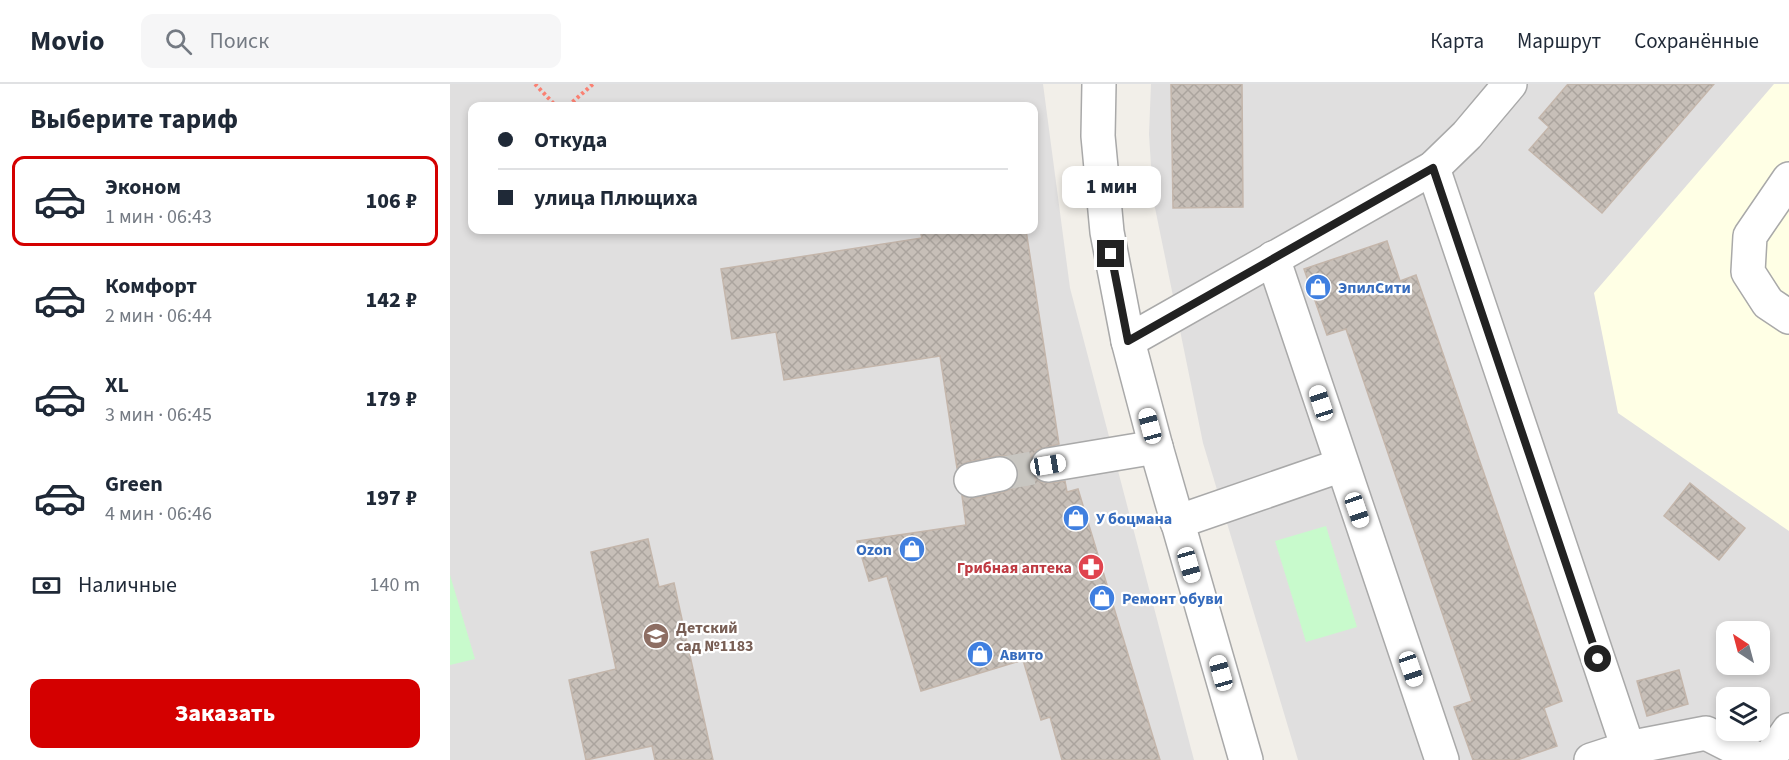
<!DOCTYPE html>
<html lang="ru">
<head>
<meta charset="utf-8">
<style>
	body { margin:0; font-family:"Source Sans 3",sans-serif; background:#f6f6f7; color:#1f2937; height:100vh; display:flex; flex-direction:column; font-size:22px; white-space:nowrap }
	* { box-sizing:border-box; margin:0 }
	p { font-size:20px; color:#747a83 }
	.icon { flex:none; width:33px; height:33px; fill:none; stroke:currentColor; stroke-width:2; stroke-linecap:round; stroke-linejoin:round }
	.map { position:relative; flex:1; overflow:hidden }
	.drawer { display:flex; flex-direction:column; background:#fff; width:450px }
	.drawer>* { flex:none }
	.hud { position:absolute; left:18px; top:18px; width:570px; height:132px; border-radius:12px; box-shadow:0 3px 9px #0003; display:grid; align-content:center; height:132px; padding:0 30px; background:#fff }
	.needle { width:39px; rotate:324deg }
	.fabs { position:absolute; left:1266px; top:537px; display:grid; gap:12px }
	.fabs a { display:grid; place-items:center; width:54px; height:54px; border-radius:12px; background:#fff; box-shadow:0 3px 9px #0003; font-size:30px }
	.end { position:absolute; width:27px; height:27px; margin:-14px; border:8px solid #222; background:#fff; box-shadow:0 0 0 3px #fff }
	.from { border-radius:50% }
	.bubble { position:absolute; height:42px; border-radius:12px; background:#fff; box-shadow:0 3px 9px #0003; font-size:20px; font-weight:800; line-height:42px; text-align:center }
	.car { position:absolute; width:18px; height:36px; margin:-18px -9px; border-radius:8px; box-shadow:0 0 4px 2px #0007; background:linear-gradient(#fff 24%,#345 0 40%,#fff 0 76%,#345 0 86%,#fff 0) }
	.hud b { display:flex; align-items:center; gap:21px; height:57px; font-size:22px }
	.hud b+b { border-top:2px solid #e0e1e3 }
	.hud i { width:15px; height:15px; background:#1f2937 }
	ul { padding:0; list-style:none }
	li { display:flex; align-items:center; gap:18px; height:90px; margin:0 12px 9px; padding:0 18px; border:3px solid transparent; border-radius:12px }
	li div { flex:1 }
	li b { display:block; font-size:22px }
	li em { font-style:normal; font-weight:800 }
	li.on { border-color:#d40000 }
	li>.icon { width:54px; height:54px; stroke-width:1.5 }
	h2 { padding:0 30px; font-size:27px; line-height:72px }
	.pay { display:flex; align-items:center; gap:15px; height:66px; padding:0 30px; font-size:22px }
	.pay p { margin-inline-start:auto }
	.primary-button { display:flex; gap:12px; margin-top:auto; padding:12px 30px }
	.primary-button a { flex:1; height:69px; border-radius:12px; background:#d40000; color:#fff; font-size:24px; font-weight:800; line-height:69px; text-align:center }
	header { display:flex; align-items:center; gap:36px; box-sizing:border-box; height:84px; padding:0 30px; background:#fff; border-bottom:2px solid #e0e1e3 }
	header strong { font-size:28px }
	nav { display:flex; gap:33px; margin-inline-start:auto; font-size:21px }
	.search { width:420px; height:54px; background:#f6f6f7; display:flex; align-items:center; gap:15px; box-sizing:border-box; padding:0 21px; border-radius:12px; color:#747a83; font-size:22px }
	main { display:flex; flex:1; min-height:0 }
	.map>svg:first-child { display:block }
	.residential { fill:#e0dfdf; fill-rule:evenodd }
	.education { fill:#ffffe5 }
	.park { fill:#c8facc }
	.building { fill:url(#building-cross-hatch); stroke:#c4b6ab; stroke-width:1.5 }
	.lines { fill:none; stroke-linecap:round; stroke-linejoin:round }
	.minor-tunnel { stroke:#c8c6c1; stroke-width:33; stroke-dasharray:33 16; stroke-linecap:butt }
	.minor-casing { stroke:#a9a9a9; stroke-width:36 }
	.path { stroke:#fa8072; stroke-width:4; stroke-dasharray:3 3; stroke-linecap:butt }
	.minor { stroke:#fff; stroke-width:33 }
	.route { stroke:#222; stroke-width:8 }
	.labels { text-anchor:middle; stroke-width:4.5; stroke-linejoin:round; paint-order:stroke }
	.shop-label { font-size:16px; font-weight:bold; fill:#366cbe; stroke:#fff; text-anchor:start }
	.health-label { font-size:16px; font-weight:bold; fill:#be3a42; stroke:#fff; text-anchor:end }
	.education-label { font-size:16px; font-weight:bold; fill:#785e54; stroke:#fff; text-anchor:start }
</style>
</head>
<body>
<header>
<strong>Movio</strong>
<div class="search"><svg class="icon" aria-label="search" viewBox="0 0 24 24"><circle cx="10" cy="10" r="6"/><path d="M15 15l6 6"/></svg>Поиск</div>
<nav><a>Карта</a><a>Маршрут</a><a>Сохранённые</a></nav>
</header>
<main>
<section class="drawer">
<h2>Выберите тариф</h2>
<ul>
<li class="on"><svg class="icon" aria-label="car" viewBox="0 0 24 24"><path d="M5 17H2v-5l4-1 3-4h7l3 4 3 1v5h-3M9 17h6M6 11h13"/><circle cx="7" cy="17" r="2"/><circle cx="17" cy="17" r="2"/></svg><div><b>Эконом</b><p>1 мин · 06:43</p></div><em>106 ₽</em></li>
<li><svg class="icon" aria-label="car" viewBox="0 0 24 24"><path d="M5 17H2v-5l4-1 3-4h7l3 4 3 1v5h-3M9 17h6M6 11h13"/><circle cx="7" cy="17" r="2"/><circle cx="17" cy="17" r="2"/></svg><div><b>Комфорт</b><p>2 мин · 06:44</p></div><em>142 ₽</em></li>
<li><svg class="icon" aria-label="car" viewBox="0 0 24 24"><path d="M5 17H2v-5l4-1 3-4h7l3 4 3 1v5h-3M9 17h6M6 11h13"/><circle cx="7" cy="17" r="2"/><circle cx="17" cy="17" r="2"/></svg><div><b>XL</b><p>3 мин · 06:45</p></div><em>179 ₽</em></li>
<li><svg class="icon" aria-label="car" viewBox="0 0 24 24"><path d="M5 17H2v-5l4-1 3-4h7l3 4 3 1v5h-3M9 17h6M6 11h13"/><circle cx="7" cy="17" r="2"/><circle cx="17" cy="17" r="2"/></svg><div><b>Green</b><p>4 мин · 06:46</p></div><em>197 ₽</em></li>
</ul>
<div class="pay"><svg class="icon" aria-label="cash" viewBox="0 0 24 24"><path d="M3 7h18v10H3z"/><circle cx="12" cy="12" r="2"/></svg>Наличные<p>140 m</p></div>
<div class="primary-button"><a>Заказать</a></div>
</section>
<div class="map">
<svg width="1339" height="676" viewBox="0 0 1339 676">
	<defs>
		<pattern id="building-cross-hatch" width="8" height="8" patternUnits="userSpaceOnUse" patternTransform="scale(1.5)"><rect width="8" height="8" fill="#c7bfb8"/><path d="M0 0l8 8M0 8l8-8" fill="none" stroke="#aba49e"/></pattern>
	</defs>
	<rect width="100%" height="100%" fill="#f2efe9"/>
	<!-- residential -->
	<g class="residential">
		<path d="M0,0H593L620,204L744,676H0ZM22,22H584V146H22Z"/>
		<path d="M701,0H1339V676H848L753,359L703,114L699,50ZM1276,548H1310V580H1276ZM1276,614H1310V646H1276Z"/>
	</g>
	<!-- education -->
	<polygon class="education" points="1324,0 1339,0 1339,447 1168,329 1144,209"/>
	<!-- park -->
	<g class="park">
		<polygon points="876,442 907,543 856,558 825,457"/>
		<polygon points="0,491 25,575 0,581"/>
	</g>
	<!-- building -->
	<g class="building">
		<polygon points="721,0 792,0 793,123 723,124"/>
		<polygon points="1118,0 1264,0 1152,129 1079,66 1099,43 1089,34"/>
		<polygon points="470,146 576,146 609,360 587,366 580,375 580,385 584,393 591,398 601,399 615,397 617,408 628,405 710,676 612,676 600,633 591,636 573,576 471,607 437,492 419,497 407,457 516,441 512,412 525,414 554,408 563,404 568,395 568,387 564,377 556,372 547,372 517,378 507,384 490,272 334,296 326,248 282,255 271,185 472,154"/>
		<polygon points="937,157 950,197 966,191 1112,617 1094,624 1107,662 1067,676 1023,676 1004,623 1022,617 896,245 877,251 854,185"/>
		<polygon points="1240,399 1295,444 1269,476 1214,432"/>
		<polygon points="198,455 209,503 224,499 263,676 205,676 202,662 136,676 119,596 166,585 141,468"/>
		<polygon points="1229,586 1238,620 1197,632 1187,597"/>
	</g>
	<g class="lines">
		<!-- minor-tunnel -->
		<polyline class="minor-tunnel" points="550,390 598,381"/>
		<defs>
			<g id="minor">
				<polyline points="649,0 648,52 657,148 678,257 706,363 796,676"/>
				<polyline points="983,84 1178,664 1256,649 1309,676"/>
				<polyline points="1339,95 1300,152 1298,188 1318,219 1339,233"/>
				<polyline points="823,174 992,676"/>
				<polyline points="678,257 983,84 1017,51 1060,0"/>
				<polyline points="598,381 706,363"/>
				<polyline points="521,396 550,390"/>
				<polyline points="727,438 892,381"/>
				<polyline points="1141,676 1178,664 1182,676"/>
				<polyline points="1318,676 1339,646"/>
			</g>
		</defs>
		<!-- minor casing -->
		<use href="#minor" class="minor-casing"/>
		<!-- path -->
		<g class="path">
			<polyline points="85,0 106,22"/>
			<polyline points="118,22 143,0"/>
		</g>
		<!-- minor -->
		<use href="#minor" class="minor"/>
	</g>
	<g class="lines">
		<!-- route -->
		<polyline class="route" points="661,170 678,257 983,84 1148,575"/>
	</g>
	<!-- icons -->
	<defs>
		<symbol id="shop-disc" viewBox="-11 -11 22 22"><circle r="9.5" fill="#3f7fe0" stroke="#fff"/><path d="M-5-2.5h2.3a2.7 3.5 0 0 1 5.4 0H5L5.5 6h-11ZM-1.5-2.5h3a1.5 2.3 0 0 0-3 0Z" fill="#fff"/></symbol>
		<symbol id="pharmacy-disc" viewBox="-11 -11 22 22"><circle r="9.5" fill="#e0444e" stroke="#fff"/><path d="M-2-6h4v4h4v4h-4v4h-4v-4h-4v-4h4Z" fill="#fff"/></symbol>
		<symbol id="school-disc" viewBox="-11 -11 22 22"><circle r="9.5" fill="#8d6e63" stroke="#fff"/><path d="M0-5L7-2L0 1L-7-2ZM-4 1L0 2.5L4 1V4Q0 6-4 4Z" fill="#fff"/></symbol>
	</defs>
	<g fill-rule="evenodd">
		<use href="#shop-disc" x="853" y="188" width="30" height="30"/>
		<use href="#shop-disc" x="611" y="419" width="30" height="30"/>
		<use href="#shop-disc" x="447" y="450" width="30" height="30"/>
		<use href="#pharmacy-disc" x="626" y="468" width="30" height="30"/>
		<use href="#shop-disc" x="637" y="499" width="30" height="30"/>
		<use href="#school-disc" x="191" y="537" width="30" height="30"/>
		<use href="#shop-disc" x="515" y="555" width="30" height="30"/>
	</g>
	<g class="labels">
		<!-- shop labels -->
		<g class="shop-label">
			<text x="888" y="209">ЭпилСити</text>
			<text x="646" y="440">У боцмана</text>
			<text x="442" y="471" text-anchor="end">Ozon</text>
			<text x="672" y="520">Ремонт обуви</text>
			<text x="550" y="576">Авито</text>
		</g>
		<!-- health labels -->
		<g class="health-label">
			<text x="622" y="489">Грибная аптека</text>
		</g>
		<!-- education labels -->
		<g class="education-label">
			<text x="226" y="549">Детский<tspan x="226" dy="18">сад №1183</tspan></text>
		</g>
	</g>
</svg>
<div class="fabs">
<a><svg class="needle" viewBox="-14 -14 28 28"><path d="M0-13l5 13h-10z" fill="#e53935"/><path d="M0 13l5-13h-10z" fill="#747a83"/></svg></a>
<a><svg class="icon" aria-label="layers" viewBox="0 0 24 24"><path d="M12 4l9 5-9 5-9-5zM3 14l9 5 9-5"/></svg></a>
</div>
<i class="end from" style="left:1148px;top:575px"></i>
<i class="end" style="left:661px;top:170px"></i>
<div class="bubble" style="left:612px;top:82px;width:99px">1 мин</div>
<i class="car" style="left:871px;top:319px;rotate:342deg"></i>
<i class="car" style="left:700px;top:342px;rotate:345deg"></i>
<i class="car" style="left:598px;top:381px;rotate:80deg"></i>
<i class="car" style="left:907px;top:426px;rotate:161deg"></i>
<i class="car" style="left:739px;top:481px;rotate:164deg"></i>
<i class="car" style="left:961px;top:585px;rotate:161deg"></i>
<i class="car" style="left:771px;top:589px;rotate:344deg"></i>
<div class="hud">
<b><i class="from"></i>Откуда</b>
<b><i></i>улица Плющиха</b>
</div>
</div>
</main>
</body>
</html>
